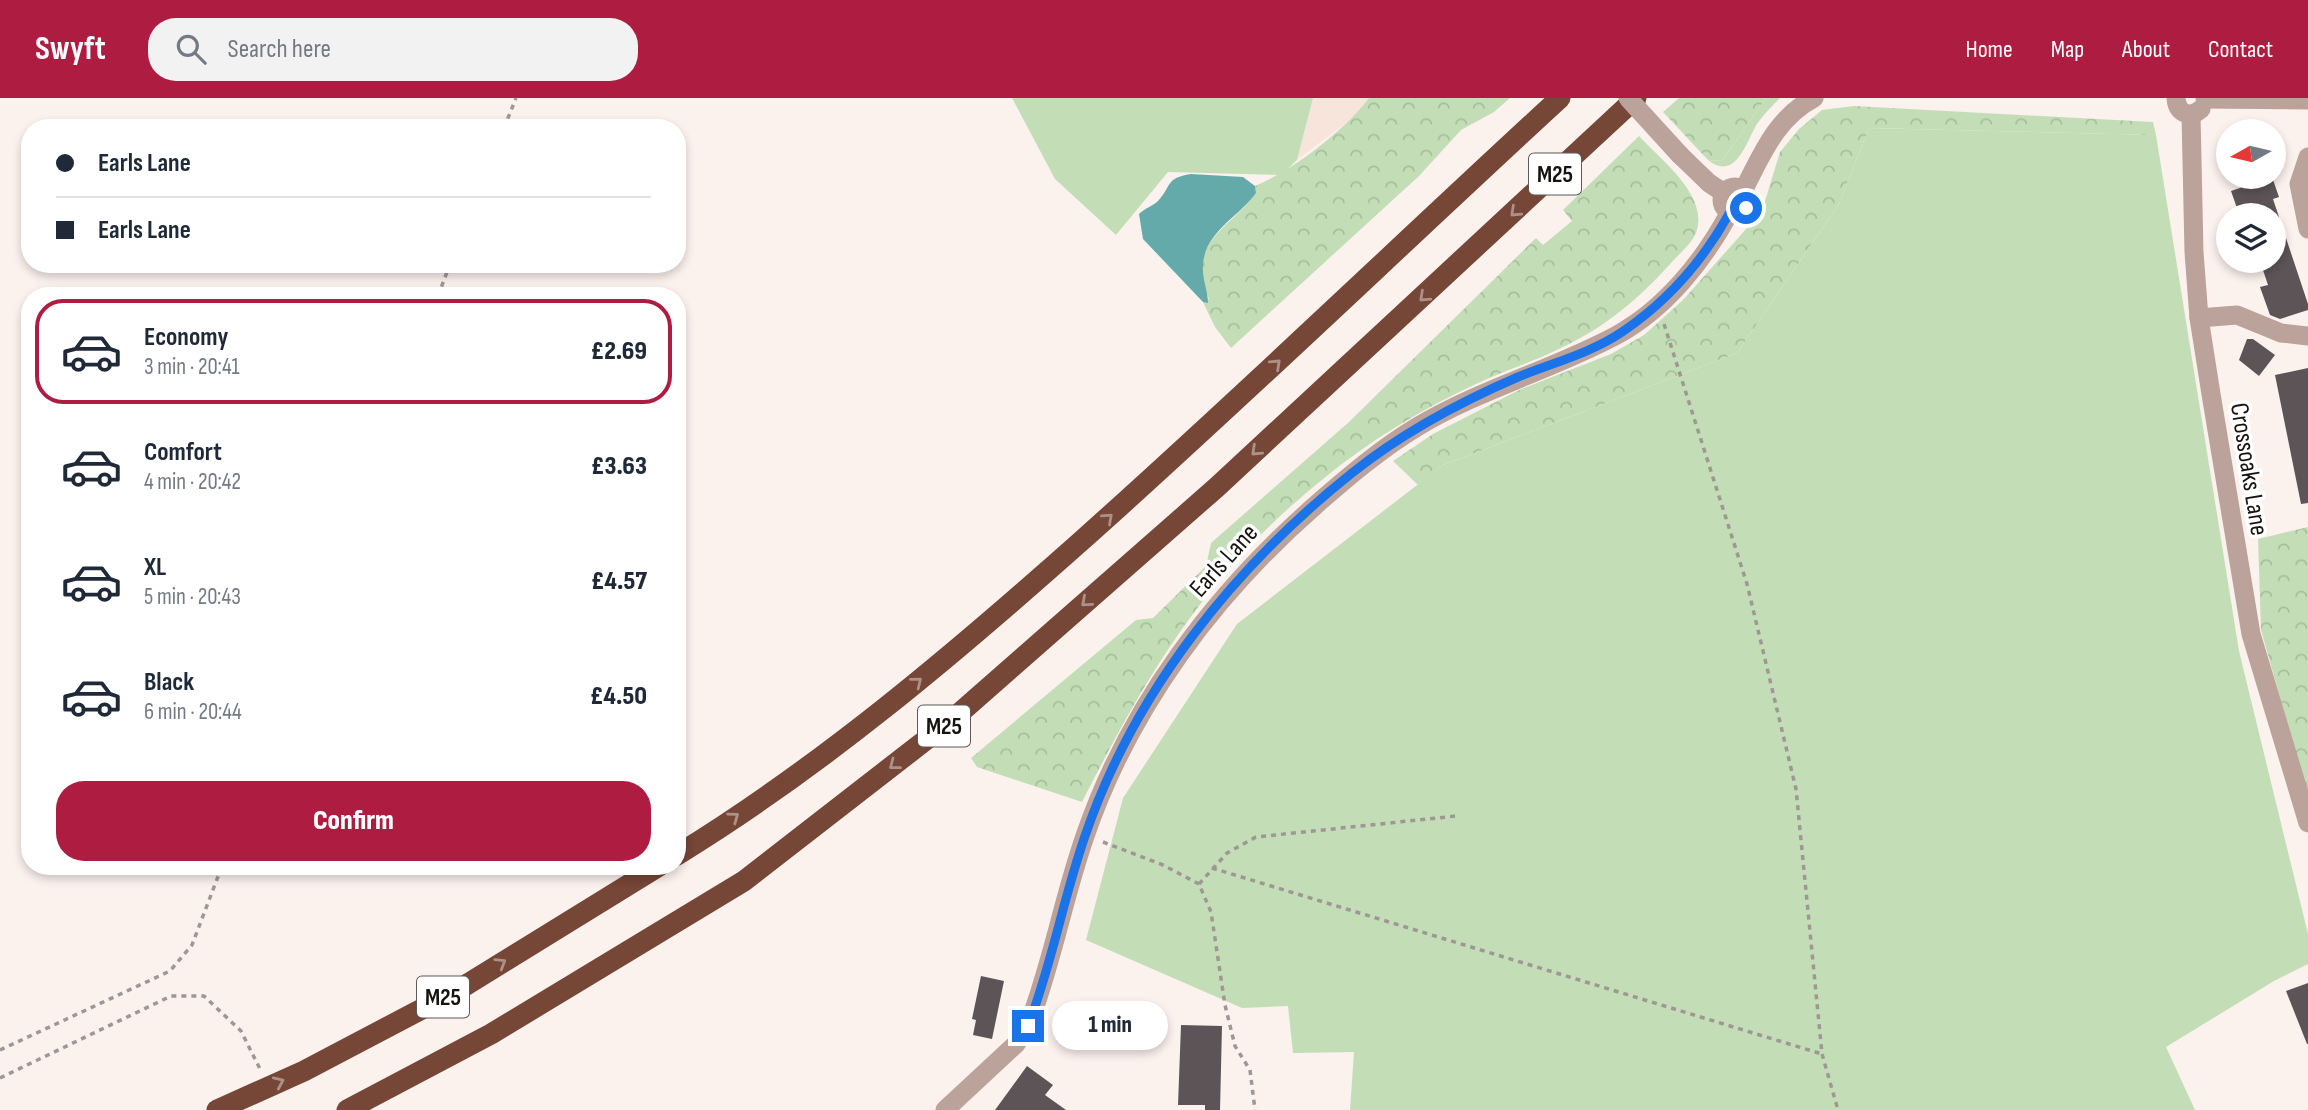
<!DOCTYPE html>
<html lang="en">
<head>
<meta charset="utf-8">
<style>
	body { margin:0; font-family:"Sofia Sans Condensed",sans-serif; background:#f2f2f3; color:#1f2937; height:100vh; display:flex; flex-direction:column; font-size:26px; white-space:nowrap }
	* { box-sizing:border-box; margin:0 }
	p { font-size:23px; color:#747a83 }
	.icon { flex:none; width:38px; height:38px; fill:none; stroke:currentColor; stroke-width:2; stroke-linecap:round; stroke-linejoin:round }
	.map { position:relative; flex:1; overflow:hidden }
	.sheet { position:absolute; left:21px; top:189px; width:665px; height:588px; display:flex; flex-direction:column; background:#fff; border-radius:28px; box-shadow:0 4px 10px #0003 }
	.sheet>* { flex:none }
	.top-card { position:absolute; left:21px; top:21px; width:665px; height:154px; border-radius:28px; box-shadow:0 4px 10px #0003; display:grid; align-content:center; height:154px; padding:0 35px; background:#fff }
	.needle { width:46px; rotate:262deg }
	.tools { position:absolute; left:2216px; top:21px; display:grid; gap:14px }
	.tools a { display:grid; place-items:center; width:70px; height:70px; border-radius:50%; background:#fff; box-shadow:0 4px 10px #0003; font-size:35px }
	.end { position:absolute; width:32px; height:32px; margin:-16px; border:9px solid #1a73e8; background:#fff; box-shadow:0 0 0 4px #fff }
	.from { border-radius:50% }
	.bubble { position:absolute; height:49px; border-radius:24px; background:#fff; box-shadow:0 4px 10px #0003; font-size:23px; font-weight:800; line-height:49px; text-align:center }
	.top-card b { display:flex; align-items:center; gap:24px; height:66px; font-size:26px }
	.top-card b+b { border-top:2px solid #e0e1e3 }
	.top-card i { width:18px; height:18px; background:#1f2937 }
	ul { padding:12px 0 0; list-style:none }
	li { display:flex; align-items:center; gap:21px; height:105px; margin:0 14px 10px; padding:0 21px; border:4px solid transparent; border-radius:28px }
	li div { flex:1 }
	li b { display:block; font-size:26px }
	li em { font-style:normal; font-weight:800 }
	li.current { border-color:#af1c42 }
	li>.icon { width:63px; height:63px; stroke-width:1.5 }
	.action { display:flex; gap:14px; margin-top:auto; padding:14px 35px }
	.action a { flex:1; height:80px; border-radius:28px; background:#af1c42; color:#fff; font-size:28px; font-weight:800; line-height:80px; text-align:center }
	header { display:flex; align-items:center; gap:42px; box-sizing:border-box; height:98px; padding:0 35px; background:#af1c42; color:#fff }
	header strong { font-size:33px }
	nav { display:flex; gap:38px; margin-inline-start:auto; font-size:24px }
	.search { width:490px; height:63px; background:#f2f2f3; display:flex; align-items:center; gap:18px; box-sizing:border-box; padding:0 24px; border-radius:28px; color:#747a83; font-size:26px }
	.map>svg:first-child { display:block }
	.built { fill:#f7e5dc }
	.green { fill:#c3deb7 }
	.forest { fill:url(#forest-crowns) }
	.water { fill:#64aaab }
	.building { fill:#5d5458 }
	.lines { fill:none; stroke-linecap:round; stroke-linejoin:round }
	.path { stroke:#9f9794; stroke-width:3.5; stroke-dasharray:5 5; stroke-linecap:butt }
	.minor { stroke:#bba29a; stroke-width:19 }
	.highway { stroke:#764637; stroke-width:21 }
	.minor-bridge { stroke:#bba29a; stroke-width:19 }
	.oneway { stroke:#ad9087 }
	.route { stroke:#1a73e8; stroke-width:9 }
	.labels { text-anchor:middle; stroke-width:7; stroke-linejoin:round; paint-order:stroke }
	.shield { fill:#fff; stroke:#5c5a58; stroke-width:2 }
	.shield-label { font-size:24px; font-weight:bold; fill:#161311 }
	.street-label { font-size:26px; fill:#161311; stroke:#fff }
</style>
</head>
<body>
<header>
<strong>Swyft</strong>
<div class="search"><svg class="icon" aria-label="search" viewBox="0 0 24 24"><circle cx="10" cy="10" r="6"/><path d="M15 15l6 6"/></svg>Search here</div>
<nav><a>Home</a><a>Map</a><a>About</a><a>Contact</a></nav>
</header>
<div class="map">
<svg width="2308" height="1012" viewBox="0 0 2308 1012">
	<defs>
		<pattern id="forest-crowns" width="20" height="18" patternUnits="userSpaceOnUse" patternTransform="scale(1.75)"><rect width="20" height="18" fill="#c3deb7"/><path d="M2 6a3 3 0 1 1 6 0M12 15a3 3 0 1 1 6 0" fill="none" stroke="#a7be9c"/></pattern>
	</defs>
	<rect width="100%" height="100%" fill="#fbf1ed"/>
	<!-- built -->
	<polygon class="built" points="1313,0 1369,0 1355,18 1297,62"/>
	<!-- green -->
	<g class="green">
		<polygon points="1012,0 1313,0 1297,62 1281,77 1168,74 1116,137 1055,81"/>
		<path d="M1766,0H1780C1772,8 1764,16 1757,26C1746,44 1736,84 1708,62L1722,63Z"/>
		<polygon points="1869,30 2156,37 2239,553 2308,836 2308,866 2274,883 2166,949 2195,1012 1350,1012 1354,954 1293,955 1288,908 1242,910 1086,842 1123,700 1237,526 1443,367 1737,255 1839,106"/>
	</g>
	<!-- forest -->
	<g class="forest">
		<path d="M1369,0H1510L1494,14L1461,32L1419,78L1231,250L1215,229L1203,204L1209,201C1185,143 1229,132 1256,95L1255,88C1293,72 1344,33 1369,0Z"/>
		<polygon points="1679,0 1766,0 1722,63 1708,62 1663,14"/>
		<polygon points="1854,8 2153,24 2156,37 1869,30 1839,106 1737,255 1443,367 1418,387 1393,363 1433,336 1519,292 1611,256 1644,237 1683,202 1762,113 1780,54 1799,31 1822,12"/>
		<path d="M1639,38C1661,62 1712,100 1695,137C1690,147 1679,156 1671,165C1641,199 1604,230 1563,249C1535,263 1504,273 1476,286C1422,311 1369,343 1323,381C1207,474 1148,574 1082,704L977,669L971,660L1136,522L1153,520L1206,468L1211,445L1349,324L1536,140L1543,147L1572,123L1563,112Z"/>
		<polygon points="2308,429 2308,699 2261,532 2258,441"/>
	</g>
	<!-- water -->
	<path class="water" d="M1191,76L1243,79L1255,88L1256,95C1239,119 1204,134 1203,168C1202,181 1208,193 1208,205L1203,204L1143,141L1139,116C1145,110 1153,108 1158,103C1172,88 1165,80 1191,76Z"/>
	<!-- building -->
	<g class="building">
		<polygon points="2272,79 2279,99 2273,101 2308,206 2308,212 2280,221 2270,217 2260,189 2268,187 2260,163 2273,163 2273,117 2245,117 2243,111 2238,113 2231,93"/>
		<polygon points="2247,241 2253,241 2275,257 2259,278 2239,262"/>
		<polygon points="2308,270 2308,405 2301,406 2275,277"/>
		<polygon points="981,878 1004,883 992,941 973,937 976,922 972,921"/>
		<polygon points="2308,885 2308,946 2307,946 2286,893"/>
		<polygon points="1181,927 1222,928 1220,1012 1205,1012 1205,1007 1178,1007"/>
		<polygon points="1027,968 1053,987 1045,997 1066,1012 995,1012"/>
	</g>
	<g class="lines">
		<!-- path -->
		<g class="path">
			<polyline points="504,30 516,0"/>
			<polyline points="438,198 450,166"/>
			<polyline points="1664,226 1747,486 1796,691 1822,956 1838,1012"/>
			<polyline points="1103,744 1163,767 1199,786 1211,814 1225,907 1235,948 1250,972 1255,1012"/>
			<polyline points="1212,770 1822,956"/>
			<polyline points="1199,786 1227,755 1256,739 1456,718"/>
			<polyline points="0,952 170,873 192,847 222,768"/>
			<polyline points="0,980 171,898 204,898 241,933 260,971"/>
		</g>
		<!-- minor -->
		<g class="minor">
			<path d="M2176,0C2177,15 2190,21 2201,11"/>
			<polyline points="2205,1 2308,2"/>
			<polyline points="2191,17 2194,154 2199,220 2211,296 2251,536 2308,725"/>
			<polyline points="1680,57 1709,85 1724,95"/>
			<polyline points="2308,59 2299,86 2308,131"/>
			<circle cx="1735" cy="102" r="13"/>
			<path d="M1744,91C1762,56 1777,19 1814,0"/>
			<polyline points="2199,220 2237,217 2281,235 2308,238"/>
			<path d="M945,1012L1016,946L1028,928C1052,866 1063,801 1085,738C1130,607 1215,495 1318,405C1349,378 1382,350 1417,329C1480,291 1552,272 1617,237C1666,210 1704,162 1730,114"/>
		</g>
		<!-- highway -->
		<g class="highway">
			<path d="M677,757C822,668 953,557 1079,445C1242,300 1399,148 1560,0"/>
			<polyline points="217,1012 304,973 458,892 659,768"/>
			<polyline points="347,1012 491,936 744,783 954,620 1217,389 1636,0"/>
		</g>
		<!-- minor-bridge -->
		<polyline class="minor-bridge" points="1628,0 1680,57"/>
	</g>
	<!-- one-way arrows -->
	<defs><path id="oneway-chevron" d="M-2-3.5L2.5 0L-2 3.5" fill="none" stroke-width="1.6" stroke-linecap="round" stroke-linejoin="round" transform="scale(1.75)"/></defs>
	<g class="oneway">
		<use href="#oneway-chevron" transform="translate(1515 114) rotate(137)"/>
		<use href="#oneway-chevron" transform="translate(1424 199) rotate(137)"/>
		<use href="#oneway-chevron" transform="translate(1276 266) rotate(-43)"/>
		<use href="#oneway-chevron" transform="translate(1256 353) rotate(137)"/>
		<use href="#oneway-chevron" transform="translate(1108 420) rotate(-42)"/>
		<use href="#oneway-chevron" transform="translate(1086 504) rotate(139)"/>
		<use href="#oneway-chevron" transform="translate(917 584) rotate(-39)"/>
		<use href="#oneway-chevron" transform="translate(894 667) rotate(142)"/>
		<use href="#oneway-chevron" transform="translate(734 719) rotate(-36)"/>
		<use href="#oneway-chevron" transform="translate(501 865) rotate(-32)"/>
		<use href="#oneway-chevron" transform="translate(279 984) rotate(-24)"/>
	</g>
	<g class="lines">
		<!-- route -->
		<path class="route" d="M1028,928C1052,866 1063,801 1085,738C1134,594 1234,469 1352,375C1402,335 1460,304 1518,279C1552,265 1591,255 1622,234C1668,203 1703,163 1730,114L1739,115L1746,110"/>
	</g>
	<g class="labels">
		<!-- shield labels -->
		<g class="shield">
			<rect x="1529" y="55.5" width="52" height="41" rx="5"/>
			<rect x="918" y="607.5" width="52" height="41" rx="5"/>
			<rect x="417" y="878.5" width="52" height="41" rx="5"/>
		</g>
		<g class="shield-label">
			<text x="1555" y="84">M25</text>
			<text x="944" y="636">M25</text>
			<text x="443" y="907">M25</text>
		</g>
		<!-- street labels -->
		<g class="street-label">
			<text transform="translate(2250 371) rotate(81)" y="9">Crossoaks Lane</text>
			<text transform="translate(1223 462) rotate(-48)" y="9">Earls Lane</text>
		</g>
	</g>
</svg>
<div class="tools">
<a><svg class="needle" viewBox="-14 -14 28 28"><path d="M0-13l5 13h-10z" fill="#e53935"/><path d="M0 13l5-13h-10z" fill="#747a83"/></svg></a>
<a><svg class="icon" aria-label="layers" viewBox="0 0 24 24"><path d="M12 4l9 5-9 5-9-5zM3 14l9 5 9-5"/></svg></a>
</div>
<i class="end from" style="left:1746px;top:110px"></i>
<i class="end" style="left:1028px;top:928px"></i>
<div class="bubble" style="left:1052px;top:903px;width:116px">1 min</div>
<div class="top-card">
<b><i class="from"></i>Earls Lane</b>
<b><i></i>Earls Lane</b>
</div>
<section class="sheet">
<ul>
<li class="current"><svg class="icon" aria-label="car" viewBox="0 0 24 24"><path d="M5 17H2v-5l4-1 3-4h7l3 4 3 1v5h-3M9 17h6M6 11h13"/><circle cx="7" cy="17" r="2"/><circle cx="17" cy="17" r="2"/></svg><div><b>Economy</b><p>3 min · 20:41</p></div><em>£2.69</em></li>
<li><svg class="icon" aria-label="car" viewBox="0 0 24 24"><path d="M5 17H2v-5l4-1 3-4h7l3 4 3 1v5h-3M9 17h6M6 11h13"/><circle cx="7" cy="17" r="2"/><circle cx="17" cy="17" r="2"/></svg><div><b>Comfort</b><p>4 min · 20:42</p></div><em>£3.63</em></li>
<li><svg class="icon" aria-label="car" viewBox="0 0 24 24"><path d="M5 17H2v-5l4-1 3-4h7l3 4 3 1v5h-3M9 17h6M6 11h13"/><circle cx="7" cy="17" r="2"/><circle cx="17" cy="17" r="2"/></svg><div><b>XL</b><p>5 min · 20:43</p></div><em>£4.57</em></li>
<li><svg class="icon" aria-label="car" viewBox="0 0 24 24"><path d="M5 17H2v-5l4-1 3-4h7l3 4 3 1v5h-3M9 17h6M6 11h13"/><circle cx="7" cy="17" r="2"/><circle cx="17" cy="17" r="2"/></svg><div><b>Black</b><p>6 min · 20:44</p></div><em>£4.50</em></li>
</ul>
<div class="action"><a>Confirm</a></div>
</section>
</div>
</body>
</html>
